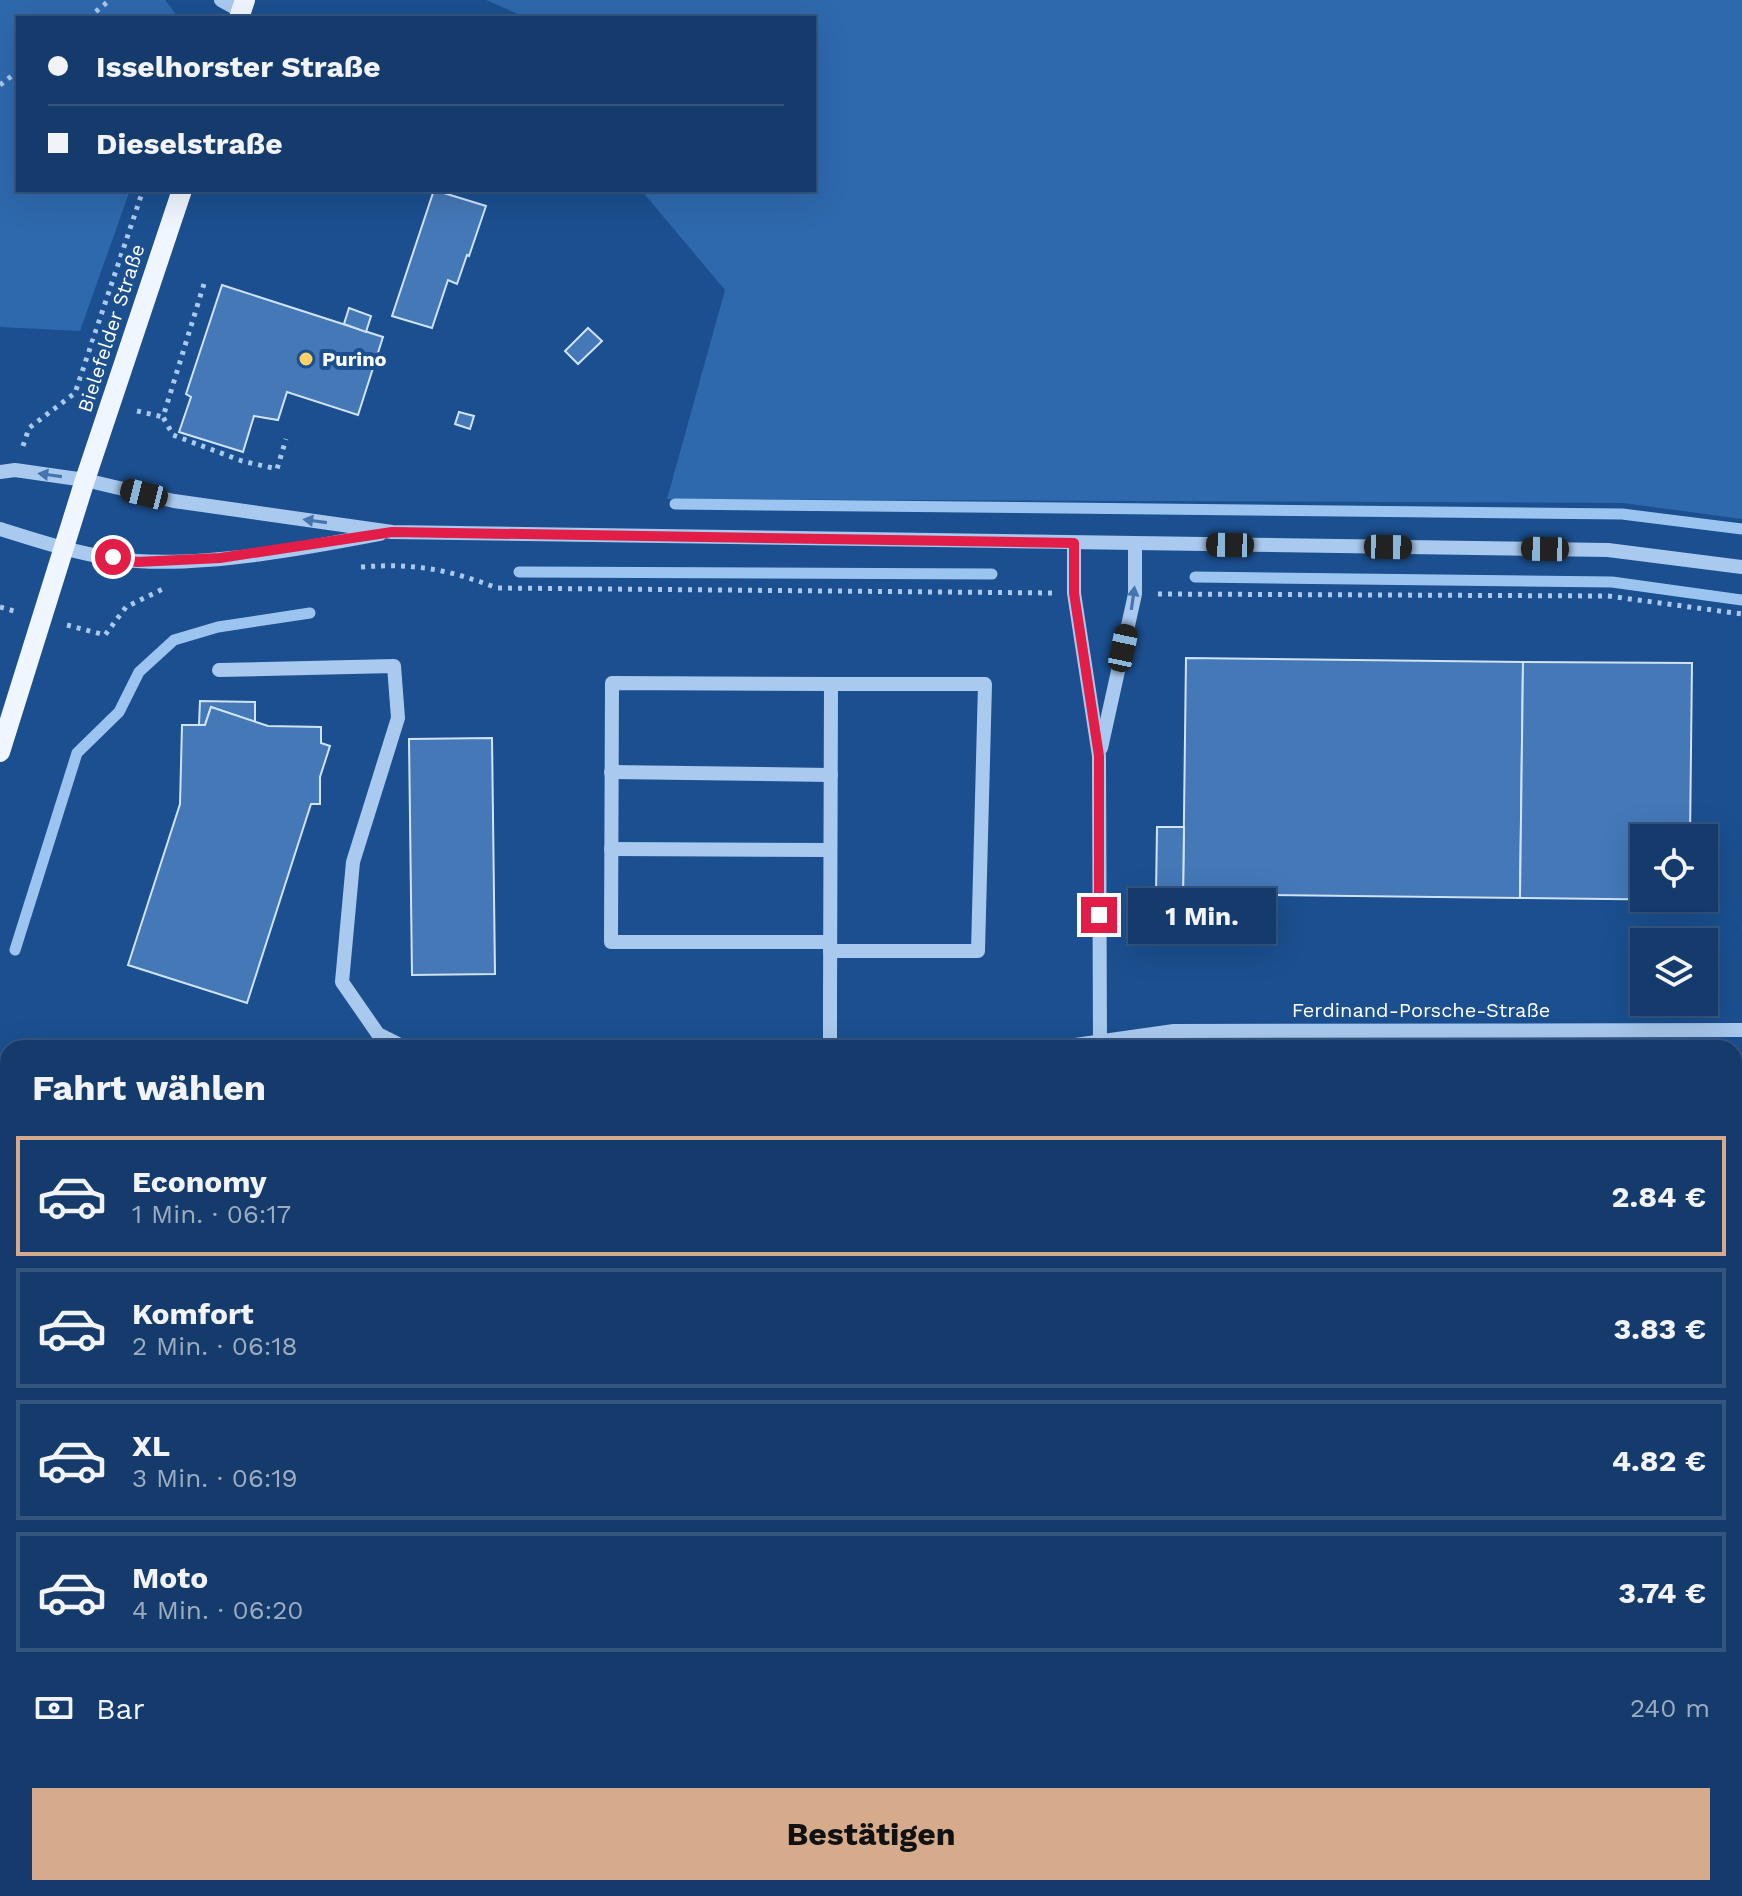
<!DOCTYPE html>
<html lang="de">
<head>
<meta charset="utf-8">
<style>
	body { margin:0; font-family:"Work Sans",sans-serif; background:#1d4271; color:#f1f3f6; height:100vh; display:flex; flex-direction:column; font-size:30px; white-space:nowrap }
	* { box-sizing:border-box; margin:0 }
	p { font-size:26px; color:#9dadc1 }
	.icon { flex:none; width:44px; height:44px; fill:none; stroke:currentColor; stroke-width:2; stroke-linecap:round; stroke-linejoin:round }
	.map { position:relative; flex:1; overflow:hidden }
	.side { position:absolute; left:0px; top:1040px; width:1742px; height:856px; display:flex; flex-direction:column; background:#143b6b; border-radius:24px 24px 0 0; box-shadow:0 8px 32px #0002,0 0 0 2px #33557e }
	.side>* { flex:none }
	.guide { position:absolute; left:16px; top:16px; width:800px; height:176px; border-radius:0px; box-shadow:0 8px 32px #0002,0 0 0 2px #33557e; display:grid; align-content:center; height:176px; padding:0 32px; background:#143b6b }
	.tools { position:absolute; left:1630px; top:824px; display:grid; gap:16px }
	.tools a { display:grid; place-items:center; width:88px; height:88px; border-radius:0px; background:#143b6b; box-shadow:0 8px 32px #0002,0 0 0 2px #33557e; font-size:40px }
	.end { position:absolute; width:36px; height:36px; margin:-18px; border:10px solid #e11d48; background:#fff; box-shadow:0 0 0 4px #fff }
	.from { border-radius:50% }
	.bubble { position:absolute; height:56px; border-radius:0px; background:#143b6b; box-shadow:0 8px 32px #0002,0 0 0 2px #33557e; font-size:26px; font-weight:700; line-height:56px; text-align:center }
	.car { position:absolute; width:24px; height:48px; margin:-24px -12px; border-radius:10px; box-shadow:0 0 6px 2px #0007; background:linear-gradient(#222 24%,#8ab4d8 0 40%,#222 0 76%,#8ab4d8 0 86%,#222 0) }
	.guide b { display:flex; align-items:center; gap:28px; height:76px; font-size:30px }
	.guide b+b { border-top:2px solid #33557e }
	.guide i { width:20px; height:20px; background:#f1f3f6 }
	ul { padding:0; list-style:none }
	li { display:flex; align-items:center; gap:24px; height:120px; margin:0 16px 12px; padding:0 16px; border:4px solid #33557e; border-radius:0px }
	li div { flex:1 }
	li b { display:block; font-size:30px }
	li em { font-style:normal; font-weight:700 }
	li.current { border-color:#d6ab8b }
	li>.icon { width:72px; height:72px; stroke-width:1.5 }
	h2 { padding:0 32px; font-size:36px; line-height:96px }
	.pay { display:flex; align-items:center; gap:20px; height:88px; padding:0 32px; font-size:30px }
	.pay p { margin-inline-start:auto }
	.primary-button { display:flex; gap:16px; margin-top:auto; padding:16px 32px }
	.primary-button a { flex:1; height:92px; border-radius:0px; background:#d6ab8b; color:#111; font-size:32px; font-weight:700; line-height:92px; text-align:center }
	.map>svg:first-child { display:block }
	.green { fill:#2e69ad }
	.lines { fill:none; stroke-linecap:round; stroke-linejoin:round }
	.stream { stroke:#9cc4f0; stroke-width:11 }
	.building { fill:#4478b7; stroke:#cfe3fa; stroke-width:2 }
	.path { stroke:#a9c9ee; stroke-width:5; stroke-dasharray:4 6; stroke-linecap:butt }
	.minor { stroke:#a9c9ee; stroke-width:14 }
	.major { stroke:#f0f6ff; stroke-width:20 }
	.oneway { fill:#4674ac }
	.route { stroke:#e11d48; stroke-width:10 }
	.poi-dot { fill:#ffd166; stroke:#1b4f8f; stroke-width:3 }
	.labels { text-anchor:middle; stroke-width:8; stroke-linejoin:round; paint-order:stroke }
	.street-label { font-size:20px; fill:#fff; stroke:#1b4f8f }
	.poi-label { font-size:20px; font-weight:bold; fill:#fff; stroke:#1b4f8f; text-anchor:start }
</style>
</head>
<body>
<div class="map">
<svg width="1742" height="1896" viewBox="0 0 1742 1896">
	<rect width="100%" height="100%" fill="#1b4f8f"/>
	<!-- green -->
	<g class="green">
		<polygon points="0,0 165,0 179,18 18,18 18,190 130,190 80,331 0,327"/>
		<polygon points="486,0 1742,0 1742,519 1623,503 667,499 725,290 641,190 814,190 814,18 527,18"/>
	</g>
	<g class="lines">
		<!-- stream -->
		<g class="stream">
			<polyline points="675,504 1622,514 1742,529"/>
			<polyline points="519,572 992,574"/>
			<polyline points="1195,577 1612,582 1742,600"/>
			<polyline points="15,950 77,753 119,712 139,672 174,640 218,627 310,613"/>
		</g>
	</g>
	<!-- building -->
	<g class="building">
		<polygon points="434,190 486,206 469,256 467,255 457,284 448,280 432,328 392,316"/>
		<polygon points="222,285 383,337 358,415 287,392 278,420 254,416 243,452 179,432 191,397 186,394"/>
		<polygon points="349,308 371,316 366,332 344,324"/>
		<polygon points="588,328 602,341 578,364 565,351"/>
		<polygon points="459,412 474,416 470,429 455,424"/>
		<polygon points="1186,658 1523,662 1520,898 1183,894"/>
		<polygon points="1523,662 1692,663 1690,838 1644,838 1644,898 1689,900 1520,898"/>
		<polygon points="200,701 255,702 255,722 211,707 205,725 199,725"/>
		<polygon points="211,707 268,726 321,727 321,743 330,746 320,777 320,804 311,804 247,1003 128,965 180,804 182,725 205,725"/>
		<polygon points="492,738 495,974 412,975 409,739"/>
		<polygon points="1157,827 1184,827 1183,894 1156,894"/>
		<polygon points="1734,1184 1742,1196 1742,1235 1734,1241"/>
		<polygon points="1742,1379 1742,1421 1734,1410 1734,1384"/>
		<polygon points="0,1793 8,1796 8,1851 0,1849"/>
		<polygon points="337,1888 561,1888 564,1896 318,1896"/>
	</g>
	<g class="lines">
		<!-- path -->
		<g class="path">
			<polyline points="88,18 110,0"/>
			<polyline points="0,85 18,71"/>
			<polyline points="204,284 163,417 173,435 242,461 277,469 286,439"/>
			<polyline points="137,411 163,417"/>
			<polyline points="23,446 29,428 75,393 143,190"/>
			<path d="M361,567C413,563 448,569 497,588L1052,593"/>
			<polyline points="1158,594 1608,596 1742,614"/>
			<polyline points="0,607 14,611"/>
			<polyline points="67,625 105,635 126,607 165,588"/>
		</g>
		<!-- minor -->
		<g class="minor">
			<polyline points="221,0 241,11"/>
			<polyline points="0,472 15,470 85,480 174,501 392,532 1608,550 1742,567"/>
			<path d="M0,529C44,543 90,558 137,561C210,566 307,548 380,534"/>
			<polyline points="1074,543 1074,593 1099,756 1100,1048"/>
			<polyline points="219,670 394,666 398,718 353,862 342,982 378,1034 406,1048"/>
			<polyline points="1101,748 1135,594 1135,544"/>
			<polyline points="611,772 831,775"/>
			<polyline points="611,849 830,850"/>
			<polyline points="830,951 978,951 985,684 831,684"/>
			<polyline points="830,1048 830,1000 831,684 612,683 611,942 830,942"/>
			<polyline points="1054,1048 1174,1031 1742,1030"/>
			<polyline points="0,1592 8,1595"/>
			<polyline points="0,1749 8,1752"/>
			<polyline points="1734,1790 1742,1786"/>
			<polyline points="594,1888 598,1896"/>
			<polyline points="1360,1888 1365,1896"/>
			<polyline points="177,1896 196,1888"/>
			<polyline points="1513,1896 1530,1888"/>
		</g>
		<!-- major -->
		<g class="major">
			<polyline points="239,18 245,0"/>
			<polyline points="0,752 85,480 182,190"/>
		</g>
	</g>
	<!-- one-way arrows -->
	<defs><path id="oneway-solid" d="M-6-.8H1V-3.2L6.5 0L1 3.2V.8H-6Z" transform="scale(2)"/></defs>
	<g class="oneway">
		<use href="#oneway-solid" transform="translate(50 475) rotate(-172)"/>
		<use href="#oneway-solid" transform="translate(315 521) rotate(-172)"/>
		<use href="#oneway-solid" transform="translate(1133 598) rotate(-82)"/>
	</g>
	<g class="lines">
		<!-- route -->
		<polyline class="route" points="113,557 137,562 220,558 392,532 1074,543 1074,593 1099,756 1099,915"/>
	</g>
	<!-- markers -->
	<circle class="poi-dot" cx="306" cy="359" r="8"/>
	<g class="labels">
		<!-- street labels -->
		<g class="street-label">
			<text transform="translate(111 328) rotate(-72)" y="7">Bielefelder Straße</text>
			<text x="1421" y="1017">Ferdinand-Porsche-Straße</text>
		</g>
		<!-- poi labels -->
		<g class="poi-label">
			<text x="322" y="366">Purino</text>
		</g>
	</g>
</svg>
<div class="tools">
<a><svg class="icon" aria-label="locate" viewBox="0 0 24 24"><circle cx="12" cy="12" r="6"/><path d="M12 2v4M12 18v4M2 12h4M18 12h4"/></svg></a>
<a><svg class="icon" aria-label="layers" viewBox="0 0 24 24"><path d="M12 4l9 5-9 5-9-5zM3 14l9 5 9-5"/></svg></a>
</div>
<i class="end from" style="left:113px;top:557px"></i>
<i class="end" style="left:1099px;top:915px"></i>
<div class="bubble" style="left:1128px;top:888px;width:148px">1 Min.</div>
<i class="car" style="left:144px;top:494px;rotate:284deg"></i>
<i class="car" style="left:1230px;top:545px;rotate:271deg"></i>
<i class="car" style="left:1388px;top:547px;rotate:91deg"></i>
<i class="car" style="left:1545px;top:549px;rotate:271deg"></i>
<i class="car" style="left:1123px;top:648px;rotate:12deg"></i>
<div class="guide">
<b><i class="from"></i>Isselhorster Straße</b>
<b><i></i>Dieselstraße</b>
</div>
<section class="side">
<h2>Fahrt wählen</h2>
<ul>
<li class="current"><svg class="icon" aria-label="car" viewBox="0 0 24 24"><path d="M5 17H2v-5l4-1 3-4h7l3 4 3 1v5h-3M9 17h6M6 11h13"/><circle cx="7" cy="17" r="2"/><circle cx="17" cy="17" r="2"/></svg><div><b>Economy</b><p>1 Min. · 06:17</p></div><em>2.84 €</em></li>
<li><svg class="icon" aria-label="car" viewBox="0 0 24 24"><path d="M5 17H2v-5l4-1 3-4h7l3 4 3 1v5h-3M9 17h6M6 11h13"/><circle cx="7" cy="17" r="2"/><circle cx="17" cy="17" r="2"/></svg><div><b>Komfort</b><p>2 Min. · 06:18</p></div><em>3.83 €</em></li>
<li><svg class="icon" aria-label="car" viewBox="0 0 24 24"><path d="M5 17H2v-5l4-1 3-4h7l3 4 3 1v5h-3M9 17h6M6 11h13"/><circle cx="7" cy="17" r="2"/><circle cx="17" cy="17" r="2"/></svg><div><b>XL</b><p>3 Min. · 06:19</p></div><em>4.82 €</em></li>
<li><svg class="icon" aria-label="car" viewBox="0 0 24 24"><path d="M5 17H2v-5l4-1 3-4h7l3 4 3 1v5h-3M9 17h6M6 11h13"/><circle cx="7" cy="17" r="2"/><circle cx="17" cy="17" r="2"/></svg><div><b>Moto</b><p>4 Min. · 06:20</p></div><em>3.74 €</em></li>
</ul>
<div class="pay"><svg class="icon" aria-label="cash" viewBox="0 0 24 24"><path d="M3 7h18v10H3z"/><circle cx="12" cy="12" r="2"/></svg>Bar<p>240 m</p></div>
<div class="primary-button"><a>Bestätigen</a></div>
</section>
</div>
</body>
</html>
